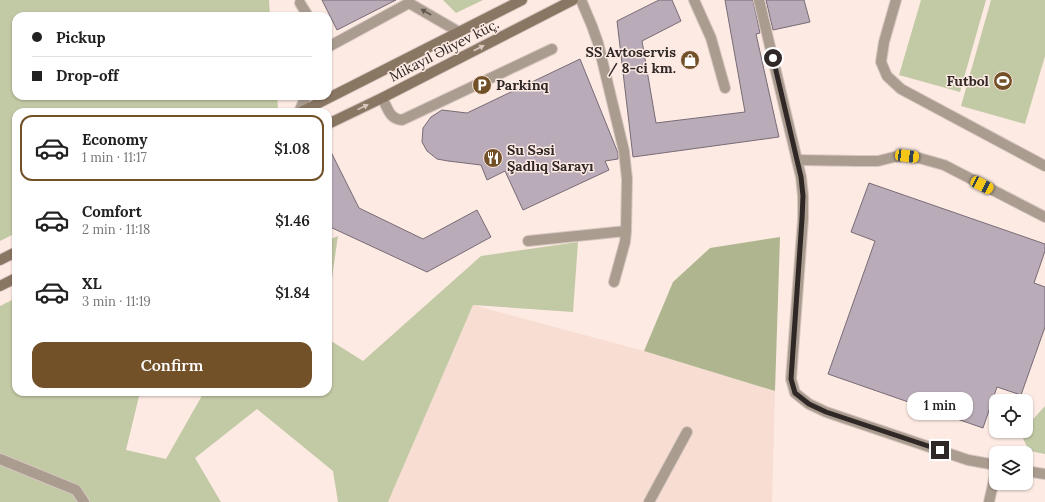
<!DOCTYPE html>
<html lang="en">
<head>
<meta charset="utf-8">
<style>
	body { margin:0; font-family:Lora,serif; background:#f6f6f6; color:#222; height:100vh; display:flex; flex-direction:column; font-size:15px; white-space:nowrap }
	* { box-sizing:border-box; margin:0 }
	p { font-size:13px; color:#767676 }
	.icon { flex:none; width:22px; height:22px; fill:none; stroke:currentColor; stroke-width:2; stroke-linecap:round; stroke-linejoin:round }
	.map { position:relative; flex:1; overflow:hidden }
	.sheet { position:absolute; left:12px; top:108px; width:320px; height:288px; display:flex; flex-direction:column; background:#fff; border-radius:12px; box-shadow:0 1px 3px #0004 }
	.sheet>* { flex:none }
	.top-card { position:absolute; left:12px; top:12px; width:320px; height:88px; border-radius:12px; box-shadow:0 1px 3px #0004; display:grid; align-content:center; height:88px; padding:0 20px; background:#fff }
	.controls { position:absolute; left:989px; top:394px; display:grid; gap:8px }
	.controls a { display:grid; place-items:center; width:44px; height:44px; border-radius:8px; background:#fff; box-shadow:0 1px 3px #0004; font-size:20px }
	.end { position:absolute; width:18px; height:18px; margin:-9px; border:5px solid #2f2826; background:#fff; box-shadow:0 0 0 2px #fff }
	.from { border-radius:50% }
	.bubble { position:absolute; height:28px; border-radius:12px; background:#fff; box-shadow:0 1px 3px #0004; font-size:13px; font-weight:600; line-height:28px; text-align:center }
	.car { position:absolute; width:12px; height:24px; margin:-12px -6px; border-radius:5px; box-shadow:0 0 3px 1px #0007; background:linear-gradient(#f5c518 24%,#345 0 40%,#f5c518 0 76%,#345 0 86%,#f5c518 0) }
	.top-card b { display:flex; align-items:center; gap:14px; height:38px; font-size:15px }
	.top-card b+b { border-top:1px solid #e0e0e0 }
	.top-card i { width:10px; height:10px; background:#222 }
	ul { padding:7px 0 0; list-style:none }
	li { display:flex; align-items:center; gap:12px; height:66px; margin:0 8px 6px; padding:0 12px; border:2px solid transparent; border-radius:12px }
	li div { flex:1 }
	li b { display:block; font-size:15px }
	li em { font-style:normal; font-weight:600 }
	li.on { border-color:#725028 }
	li>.icon { width:36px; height:36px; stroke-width:1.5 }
	.cta { display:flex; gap:8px; margin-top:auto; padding:8px 20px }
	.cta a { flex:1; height:46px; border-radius:12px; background:#725028; color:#fff; font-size:16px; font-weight:600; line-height:46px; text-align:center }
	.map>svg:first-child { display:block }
	.built { fill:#f7ddd2 }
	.green { fill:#c2c9a5 }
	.forest { fill:#afb68f }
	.building { fill:#b9acb8; stroke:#776b76 }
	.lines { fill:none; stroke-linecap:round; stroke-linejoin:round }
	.lane-casing { stroke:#d8c7c1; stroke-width:12 }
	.secondary-casing { stroke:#d8c7c1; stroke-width:12 }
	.lane { stroke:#aa9d90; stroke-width:10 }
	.secondary { stroke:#897663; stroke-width:10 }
	.oneway { fill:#605750 }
	.oneway2 { fill:#dac7bd }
	.route { stroke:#2f2826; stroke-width:5 }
	.labels { text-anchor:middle; stroke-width:3; stroke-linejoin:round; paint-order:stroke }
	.street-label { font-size:14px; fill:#2f2826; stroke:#fdeae3 }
	.poi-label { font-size:14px; font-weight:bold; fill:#2f2826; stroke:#fdeae3; text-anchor:end }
</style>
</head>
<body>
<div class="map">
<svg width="1045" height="502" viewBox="0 0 1045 502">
	<rect width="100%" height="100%" fill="#fdeae3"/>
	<!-- built -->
	<polygon class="built" points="473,305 644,351 775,391 772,502 388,502"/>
	<!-- green -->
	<g class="green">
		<polygon points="0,0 269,0 270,16 16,16 16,96 277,96 278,108 269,112 16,112 16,233 0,241"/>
		<polygon points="443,0 483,0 456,13"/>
		<polygon points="921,0 986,0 960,92 899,75"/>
		<polygon points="991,0 1045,0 1045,56 1025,124 961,106"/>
		<polygon points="338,236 328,305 328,240"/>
		<polygon points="578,242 573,312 473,305 388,502 338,502 333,471 257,409 195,458 221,502 0,502 0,306 16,298 16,392 140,392 126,450 166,459 204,392 328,392 328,339 363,361 481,256"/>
		<polygon points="1045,406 1045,454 1029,451 1021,434 1023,431 1026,431 1026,427"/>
	</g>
	<!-- forest -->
	<polygon class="forest" points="780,237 775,391 644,351 673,282 710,248"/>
	<!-- building -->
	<g class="building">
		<polygon points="322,0 396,0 337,30"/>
		<polygon points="659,0 672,0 681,21 642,41 656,123 745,112 725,0 753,0 760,33 756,34 779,137 633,157 617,21"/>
		<polygon points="766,0 804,0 810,22 773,30"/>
		<polygon points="580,59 618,153 618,159 605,161 609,170 523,210 505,171 487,180 481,165 448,161 437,159 427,151 422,142 423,128 431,117 442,110 467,113"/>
		<polygon points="328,146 359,208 423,239 477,210 491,237 427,272 328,226"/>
		<polygon points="869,183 1045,244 1045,251 1034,283 1045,287 1045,327 1021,395 997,387 983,428 828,374 875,241 851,232"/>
	</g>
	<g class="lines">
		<defs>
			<g id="lane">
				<polyline points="581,0 592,26 598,43 624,151 627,179 626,231 625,242 614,282"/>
				<polyline points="694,0 711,38 725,88"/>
				<polyline points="759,0 801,177 803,196 803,219 791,379 795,393 809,404 826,412 968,460 996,465"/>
				<polyline points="896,0 884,42 881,62 887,76 901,89 1045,166"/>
				<polyline points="300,3 308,16"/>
				<polyline points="328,47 409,3 459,32"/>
				<path d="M382,98C388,108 389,119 402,120L552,49"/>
				<polyline points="299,112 306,96"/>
				<polyline points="797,160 857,161 878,161 894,157 907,156 919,158 944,165 1045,217"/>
				<polyline points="528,241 626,231"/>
				<polyline points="0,459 76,490 84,502"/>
				<polyline points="1026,471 1045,474"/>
				<polyline points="649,502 687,432"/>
				<polyline points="989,502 996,471"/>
			</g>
			<g id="secondary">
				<polyline points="301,112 522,0"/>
				<polyline points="328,124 382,98 573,0"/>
				<polyline points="0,260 16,252"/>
				<polyline points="0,286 16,278"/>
			</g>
		</defs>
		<!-- lane casing -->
		<use href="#lane" class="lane-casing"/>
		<!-- secondary casing -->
		<use href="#secondary" class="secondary-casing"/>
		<!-- lane -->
		<use href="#lane" class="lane"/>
		<!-- secondary -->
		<use href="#secondary" class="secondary"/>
	</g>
	<!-- one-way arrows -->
	<defs><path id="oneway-solid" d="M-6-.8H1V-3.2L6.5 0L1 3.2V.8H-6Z"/></defs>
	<use class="oneway" href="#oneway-solid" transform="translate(426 12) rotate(-150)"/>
	<g class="oneway2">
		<use href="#oneway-solid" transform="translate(479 48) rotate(-27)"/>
		<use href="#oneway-solid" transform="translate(363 107) rotate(-26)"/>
	</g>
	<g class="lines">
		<!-- route -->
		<polyline class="route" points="773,58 801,177 803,196 802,219 791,379 795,393 809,404 826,412 940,450"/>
	</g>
	<!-- icons -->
	<defs>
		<symbol id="shop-disc" viewBox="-11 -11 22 22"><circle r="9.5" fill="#725028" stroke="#fdeae3"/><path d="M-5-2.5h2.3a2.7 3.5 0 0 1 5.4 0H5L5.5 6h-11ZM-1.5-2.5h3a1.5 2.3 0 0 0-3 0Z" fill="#fff"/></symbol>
		<symbol id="stadium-disc" viewBox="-11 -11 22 22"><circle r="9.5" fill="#725028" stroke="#fdeae3"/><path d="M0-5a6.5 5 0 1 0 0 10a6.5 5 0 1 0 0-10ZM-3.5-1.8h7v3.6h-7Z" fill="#fff"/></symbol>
		<symbol id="parking-disc" viewBox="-11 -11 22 22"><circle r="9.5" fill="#725028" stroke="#fdeae3"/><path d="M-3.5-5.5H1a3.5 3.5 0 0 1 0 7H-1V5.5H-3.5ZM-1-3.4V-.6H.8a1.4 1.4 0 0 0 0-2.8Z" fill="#fff"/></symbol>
		<symbol id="restaurant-disc" viewBox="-11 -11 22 22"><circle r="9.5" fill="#725028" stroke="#fdeae3"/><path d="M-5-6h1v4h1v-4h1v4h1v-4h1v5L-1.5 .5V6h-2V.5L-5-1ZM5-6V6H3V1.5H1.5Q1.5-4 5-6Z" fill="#fff"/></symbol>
	</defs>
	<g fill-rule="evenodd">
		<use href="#shop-disc" x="679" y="49" width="22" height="22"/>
		<use href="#stadium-disc" x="992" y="70" width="22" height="22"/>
		<use href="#parking-disc" x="471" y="74" width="22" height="22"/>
		<use href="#restaurant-disc" x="482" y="147" width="22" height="22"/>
	</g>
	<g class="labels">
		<!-- street labels -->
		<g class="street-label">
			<text transform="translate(444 50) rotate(-27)" y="5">Mikayıl Əliyev küç.</text>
		</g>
		<!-- poi labels -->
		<g class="poi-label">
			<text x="676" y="57">SS Avtoservis<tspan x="676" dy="16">/ 8-ci km.</tspan></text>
			<text x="989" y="86">Futbol</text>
			<text x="496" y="90" text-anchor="start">Parkinq</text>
			<text x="507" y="155" text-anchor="start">Su Səsi<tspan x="507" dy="16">Şadlıq Sarayı</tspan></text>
		</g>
	</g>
</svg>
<div class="controls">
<a><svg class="icon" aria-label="locate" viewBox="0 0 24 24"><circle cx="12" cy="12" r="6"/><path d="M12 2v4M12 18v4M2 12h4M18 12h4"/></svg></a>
<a><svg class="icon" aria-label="layers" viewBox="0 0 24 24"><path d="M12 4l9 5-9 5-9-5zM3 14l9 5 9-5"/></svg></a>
</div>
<i class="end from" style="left:773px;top:58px"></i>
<i class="end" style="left:940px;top:450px"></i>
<div class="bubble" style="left:907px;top:392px;width:66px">1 min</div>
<i class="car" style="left:907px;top:156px;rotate:97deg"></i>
<i class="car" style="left:982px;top:185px;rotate:117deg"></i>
<div class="top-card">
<b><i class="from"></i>Pickup</b>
<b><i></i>Drop-off</b>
</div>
<section class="sheet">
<ul>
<li class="on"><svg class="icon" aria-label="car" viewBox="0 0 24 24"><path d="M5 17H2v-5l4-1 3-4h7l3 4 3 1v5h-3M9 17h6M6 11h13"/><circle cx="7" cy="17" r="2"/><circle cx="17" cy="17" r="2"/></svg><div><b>Economy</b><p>1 min · 11:17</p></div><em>$1.08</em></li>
<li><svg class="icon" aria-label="car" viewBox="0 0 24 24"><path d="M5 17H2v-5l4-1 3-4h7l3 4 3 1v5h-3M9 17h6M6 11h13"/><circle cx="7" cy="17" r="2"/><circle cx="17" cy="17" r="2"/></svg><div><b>Comfort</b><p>2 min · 11:18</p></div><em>$1.46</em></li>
<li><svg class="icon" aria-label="car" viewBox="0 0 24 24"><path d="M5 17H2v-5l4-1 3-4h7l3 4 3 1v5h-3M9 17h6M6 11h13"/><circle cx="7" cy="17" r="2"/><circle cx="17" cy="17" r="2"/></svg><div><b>XL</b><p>3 min · 11:19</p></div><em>$1.84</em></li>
</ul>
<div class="cta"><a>Confirm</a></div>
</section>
</div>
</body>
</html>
